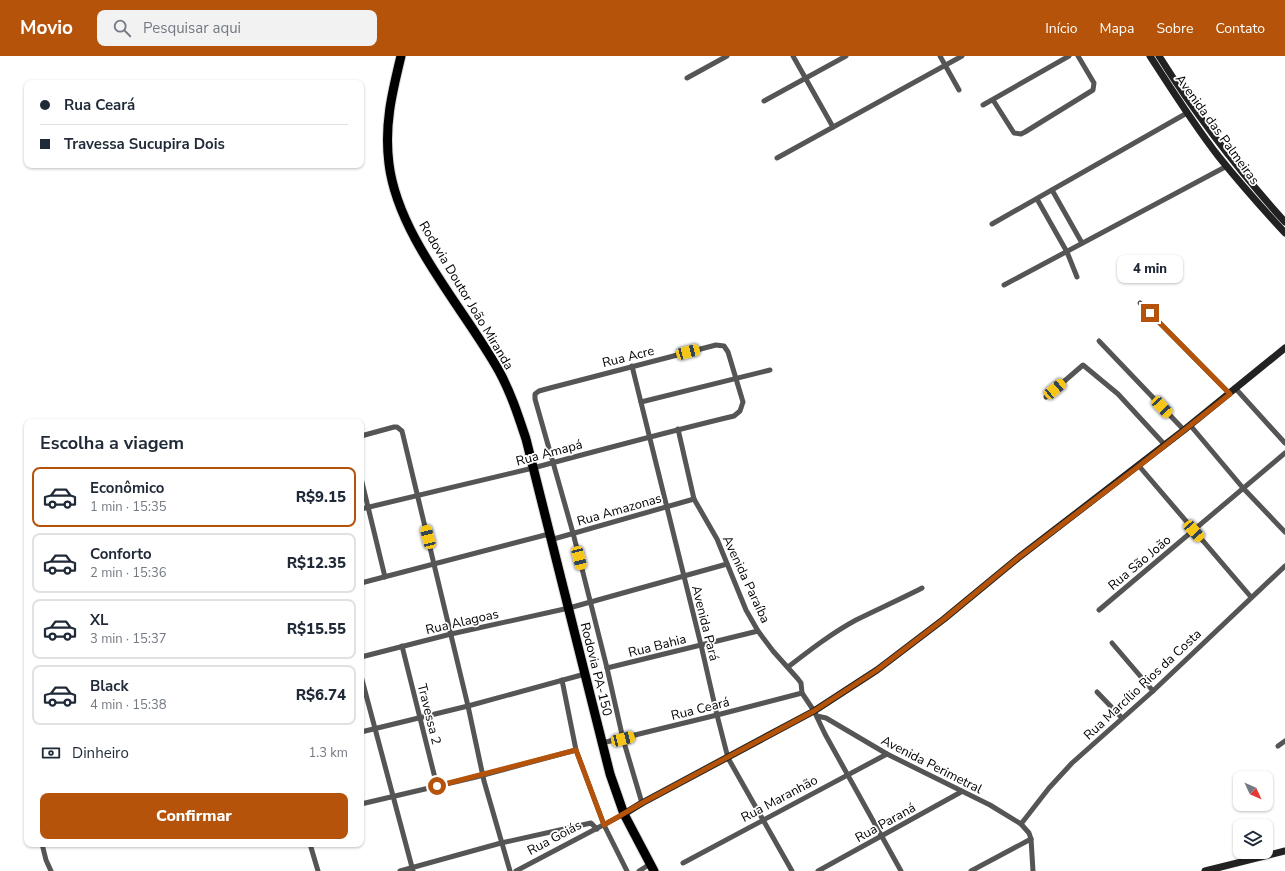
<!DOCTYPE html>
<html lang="pt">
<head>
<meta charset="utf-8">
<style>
	body { margin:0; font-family:"Nunito Sans",sans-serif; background:#f2f2f3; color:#1f2937; height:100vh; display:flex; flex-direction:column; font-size:15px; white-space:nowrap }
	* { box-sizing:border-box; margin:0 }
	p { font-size:13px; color:#747a83 }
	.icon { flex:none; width:22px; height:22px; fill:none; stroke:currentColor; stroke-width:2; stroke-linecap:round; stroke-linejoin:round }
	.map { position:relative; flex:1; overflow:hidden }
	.drawer { position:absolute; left:24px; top:363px; width:340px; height:428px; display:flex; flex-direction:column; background:#fff; border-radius:8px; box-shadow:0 1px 3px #0004 }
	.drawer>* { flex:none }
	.banner { position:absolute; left:24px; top:24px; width:340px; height:88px; border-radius:8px; box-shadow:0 1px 3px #0004; display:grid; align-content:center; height:88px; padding:0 16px; background:#fff }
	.needle { width:26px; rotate:134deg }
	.tools { position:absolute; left:1233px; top:715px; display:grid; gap:8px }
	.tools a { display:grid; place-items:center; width:40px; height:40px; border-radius:8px; background:#fff; box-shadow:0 1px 3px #0004; font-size:20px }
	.end { position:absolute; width:18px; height:18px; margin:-9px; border:5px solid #b45309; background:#fff; box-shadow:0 0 0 2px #fff }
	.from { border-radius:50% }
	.bubble { position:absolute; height:28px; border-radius:8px; background:#fff; box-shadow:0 1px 3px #0004; font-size:13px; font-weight:800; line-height:28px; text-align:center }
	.car { position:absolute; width:12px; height:24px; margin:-12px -6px; border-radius:5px; box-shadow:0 0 3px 1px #0007; background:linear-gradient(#f5c518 24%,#345 0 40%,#f5c518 0 76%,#345 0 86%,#f5c518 0) }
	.banner b { display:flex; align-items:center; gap:14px; height:38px; font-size:15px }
	.banner b+b { border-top:1px solid #e0e1e3 }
	.banner i { width:10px; height:10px; background:#1f2937 }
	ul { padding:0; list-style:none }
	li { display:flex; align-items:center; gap:12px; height:60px; margin:0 8px 6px; padding:0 8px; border:2px solid #e0e1e3; border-radius:8px }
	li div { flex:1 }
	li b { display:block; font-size:15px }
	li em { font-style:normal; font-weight:800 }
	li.current { border-color:#b45309 }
	li>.icon { width:36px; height:36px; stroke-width:1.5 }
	h2 { padding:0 16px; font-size:18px; line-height:48px }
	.pay { display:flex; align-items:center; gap:10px; height:44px; padding:0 16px; font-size:15px }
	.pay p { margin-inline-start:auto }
	.button { display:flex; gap:8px; margin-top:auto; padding:8px 16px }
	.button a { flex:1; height:46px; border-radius:8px; background:#b45309; color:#fff; font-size:16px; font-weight:800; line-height:46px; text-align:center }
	header { display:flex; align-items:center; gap:24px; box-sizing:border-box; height:56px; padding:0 20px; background:#b45309; color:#fff }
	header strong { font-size:19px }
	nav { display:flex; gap:22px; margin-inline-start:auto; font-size:14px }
	.search { width:280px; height:36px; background:#f2f2f3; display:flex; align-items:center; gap:10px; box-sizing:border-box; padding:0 14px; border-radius:8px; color:#747a83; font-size:15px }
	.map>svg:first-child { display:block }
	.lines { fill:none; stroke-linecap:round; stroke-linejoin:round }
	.highway-casing { stroke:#dbdbdb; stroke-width:11 }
	.street { stroke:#555; stroke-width:5 }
	.secondary { stroke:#222; stroke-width:7 }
	.highway { stroke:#000; stroke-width:9 }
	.route { stroke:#b45309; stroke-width:5 }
	.labels { text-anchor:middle; stroke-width:3.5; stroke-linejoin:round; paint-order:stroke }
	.street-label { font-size:13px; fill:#000; stroke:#fff }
</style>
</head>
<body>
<header>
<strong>Movio</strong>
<div class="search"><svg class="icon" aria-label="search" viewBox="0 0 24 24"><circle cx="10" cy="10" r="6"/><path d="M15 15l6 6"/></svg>Pesquisar aqui</div>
<nav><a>Início</a><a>Mapa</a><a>Sobre</a><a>Contato</a></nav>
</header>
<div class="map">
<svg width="1285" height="815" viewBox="0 0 1285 815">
	<rect width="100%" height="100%" fill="#fff"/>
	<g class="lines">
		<defs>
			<path id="highway" d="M401,0C392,37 384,69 389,108C398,181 464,252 499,315C511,337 518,359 526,383L610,718L624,758L654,815"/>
		</defs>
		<!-- highway casing -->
		<use href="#highway" class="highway-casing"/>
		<!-- street -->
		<g class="street">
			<polyline points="793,0 833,71"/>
			<polyline points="940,0 959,34"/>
			<polyline points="687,22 727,0"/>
			<polyline points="993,44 1014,77 1021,78 1025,76 1093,34 1094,27 1078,0"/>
			<polyline points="764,45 846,0"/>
			<polyline points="983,49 1069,0"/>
			<polyline points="777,102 962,0"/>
			<polyline points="1052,134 1082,187"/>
			<polyline points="1037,143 1067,196 1077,221"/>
			<polyline points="992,168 1187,57"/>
			<polyline points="1004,229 1227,110"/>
			<polyline points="1140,247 1230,338"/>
			<polyline points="1099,285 1184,374"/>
			<polyline points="632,310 701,589 717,659 728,702 792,815"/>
			<polyline points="1236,333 1285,387"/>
			<polyline points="1046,341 1083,309 1118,338 1165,389"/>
			<polyline points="641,346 770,314"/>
			<polyline points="1190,369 1243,432 1285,476"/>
			<polyline points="678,373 694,443 717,483 746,554 758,575 773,595 798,623 801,627 802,637 814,655 825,678 901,815"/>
			<polyline points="361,380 394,371 397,371 402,375 468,650 484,725 510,815"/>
			<polyline points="1139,410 1251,541"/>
			<polyline points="361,422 385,521"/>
			<path d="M361,453L533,412C600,394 667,376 734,360L740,355L743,346L728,296L724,290L716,289L550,332L539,335L535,338V343L573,477L607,612L623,683L642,747"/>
			<polyline points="550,484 694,443"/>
			<polyline points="361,527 549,478"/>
			<polyline points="1099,554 1285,397"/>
			<polyline points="1112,587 1153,635"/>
			<polyline points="402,590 437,730"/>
			<polyline points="361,601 451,578 569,552 727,508"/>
			<path d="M788,611C810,594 832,577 856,564C878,553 901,543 922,532"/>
			<polyline points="607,612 758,575"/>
			<polyline points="361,620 413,815"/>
			<polyline points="562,624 576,694 604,769 627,815"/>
			<polyline points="1097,636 1122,662"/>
			<polyline points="817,660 826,662 887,698 990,749 1021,768 1029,777 1031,783 1033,815"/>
			<polyline points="361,676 468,650 585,618"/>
			<polyline points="602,687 717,659 802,637"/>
			<polyline points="1278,690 1285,685"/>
			<polyline points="361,748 476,721 576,694"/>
			<polyline points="1021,768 1049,732 1072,707 1153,635 1285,510"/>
			<polyline points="42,788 46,804 51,815"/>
			<polyline points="310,788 318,815"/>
			<polyline points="683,807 887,698"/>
			<polyline points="400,815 501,787 591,767 597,773"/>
			<polyline points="516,815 624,758"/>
			<polyline points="639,815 650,808"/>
			<polyline points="818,815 961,736"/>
			<polyline points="971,815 1031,783"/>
		</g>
		<!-- secondary -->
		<g class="secondary">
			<path d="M1150,0C1172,34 1194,69 1219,101C1240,127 1262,152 1285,177"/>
			<path d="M1159,0C1196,59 1238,114 1285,166"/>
			<polyline points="624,758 642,747 814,655 877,614 944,563 1018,502 1184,374 1285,292"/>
			<polyline points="1205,815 1285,795"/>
		</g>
		<!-- highway -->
		<use href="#highway" class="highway"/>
	</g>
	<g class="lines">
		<!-- route -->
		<polyline class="route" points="437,730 576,694 604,769 642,747 814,655 877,614 944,563 1018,502 1139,410 1230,338 1150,257"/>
	</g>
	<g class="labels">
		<!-- street labels -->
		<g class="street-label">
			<text transform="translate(1218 73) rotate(54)" y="5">Avenida das Palmeiras</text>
			<text transform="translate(467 239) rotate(59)" y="5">Rodovia Doutor João Miranda</text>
			<text transform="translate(628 300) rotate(-14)" y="5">Rua Acre</text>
			<text transform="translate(549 396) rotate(-15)" y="5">Rua Amapá</text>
			<text transform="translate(619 453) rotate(-16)" y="5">Rua Amazonas</text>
			<text transform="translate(1139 506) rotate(-40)" y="5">Rua São João</text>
			<text transform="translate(747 523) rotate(65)" y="5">Avenida Paraíba</text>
			<text transform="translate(462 565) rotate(-13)" y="5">Rua Alagoas</text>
			<text transform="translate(706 567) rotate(76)" y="5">Avenida Pará</text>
			<text transform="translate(657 589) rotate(-14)" y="5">Rua Bahia</text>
			<text transform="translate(597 613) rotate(76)" y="5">Rodovia PA-150</text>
			<text transform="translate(1142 628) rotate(-43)" y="5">Rua Marcílio Rios da Costa</text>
			<text transform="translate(700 652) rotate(-14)" y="5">Rua Ceará</text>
			<text transform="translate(430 658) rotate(76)" y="5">Travessa 2</text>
			<text transform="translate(932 708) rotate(27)" y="5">Avenida Perimetral</text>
			<text transform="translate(779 742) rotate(-28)" y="5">Rua Maranhão</text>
			<text transform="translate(885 766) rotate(-29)" y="5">Rua Paraná</text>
			<text transform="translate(554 781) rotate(-28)" y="5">Rua Goiás</text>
		</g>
	</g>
</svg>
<div class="tools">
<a><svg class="needle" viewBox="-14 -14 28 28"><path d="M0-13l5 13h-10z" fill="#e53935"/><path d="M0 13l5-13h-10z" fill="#747a83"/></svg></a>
<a><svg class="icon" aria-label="layers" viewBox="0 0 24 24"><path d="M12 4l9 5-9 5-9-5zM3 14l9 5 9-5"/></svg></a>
</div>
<i class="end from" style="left:437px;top:730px"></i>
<i class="end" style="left:1150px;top:257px"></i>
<div class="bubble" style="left:1117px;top:199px;width:66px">4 min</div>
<i class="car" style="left:688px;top:296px;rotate:75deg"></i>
<i class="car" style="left:1055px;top:333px;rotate:50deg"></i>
<i class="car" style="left:1162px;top:351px;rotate:137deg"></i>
<i class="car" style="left:1194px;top:475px;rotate:138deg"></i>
<i class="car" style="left:428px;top:481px;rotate:346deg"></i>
<i class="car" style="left:579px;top:502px;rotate:166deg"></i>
<i class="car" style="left:623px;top:683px;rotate:76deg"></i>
<div class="banner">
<b><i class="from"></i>Rua Ceará</b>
<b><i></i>Travessa Sucupira Dois</b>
</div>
<section class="drawer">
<h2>Escolha a viagem</h2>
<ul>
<li class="current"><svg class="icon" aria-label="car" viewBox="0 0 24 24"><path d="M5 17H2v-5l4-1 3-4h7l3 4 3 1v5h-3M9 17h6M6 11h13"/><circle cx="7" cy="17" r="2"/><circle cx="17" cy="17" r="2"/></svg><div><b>Econômico</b><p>1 min · 15:35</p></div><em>R$9.15</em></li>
<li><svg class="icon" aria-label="car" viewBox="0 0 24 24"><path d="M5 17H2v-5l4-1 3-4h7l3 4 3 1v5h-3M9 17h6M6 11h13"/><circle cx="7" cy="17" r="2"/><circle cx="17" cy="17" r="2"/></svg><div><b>Conforto</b><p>2 min · 15:36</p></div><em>R$12.35</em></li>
<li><svg class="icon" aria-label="car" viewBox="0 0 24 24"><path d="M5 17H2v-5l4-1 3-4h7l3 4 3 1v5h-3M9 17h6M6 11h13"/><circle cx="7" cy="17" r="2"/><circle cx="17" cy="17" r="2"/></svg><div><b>XL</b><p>3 min · 15:37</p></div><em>R$15.55</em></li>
<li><svg class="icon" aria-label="car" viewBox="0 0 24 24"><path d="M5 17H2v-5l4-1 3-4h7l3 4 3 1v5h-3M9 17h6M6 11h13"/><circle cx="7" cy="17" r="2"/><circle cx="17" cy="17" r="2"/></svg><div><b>Black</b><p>4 min · 15:38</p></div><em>R$6.74</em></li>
</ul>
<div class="pay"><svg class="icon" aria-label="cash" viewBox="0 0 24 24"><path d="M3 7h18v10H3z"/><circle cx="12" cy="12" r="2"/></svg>Dinheiro<p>1.3 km</p></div>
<div class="button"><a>Confirmar</a></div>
</section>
</div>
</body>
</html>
